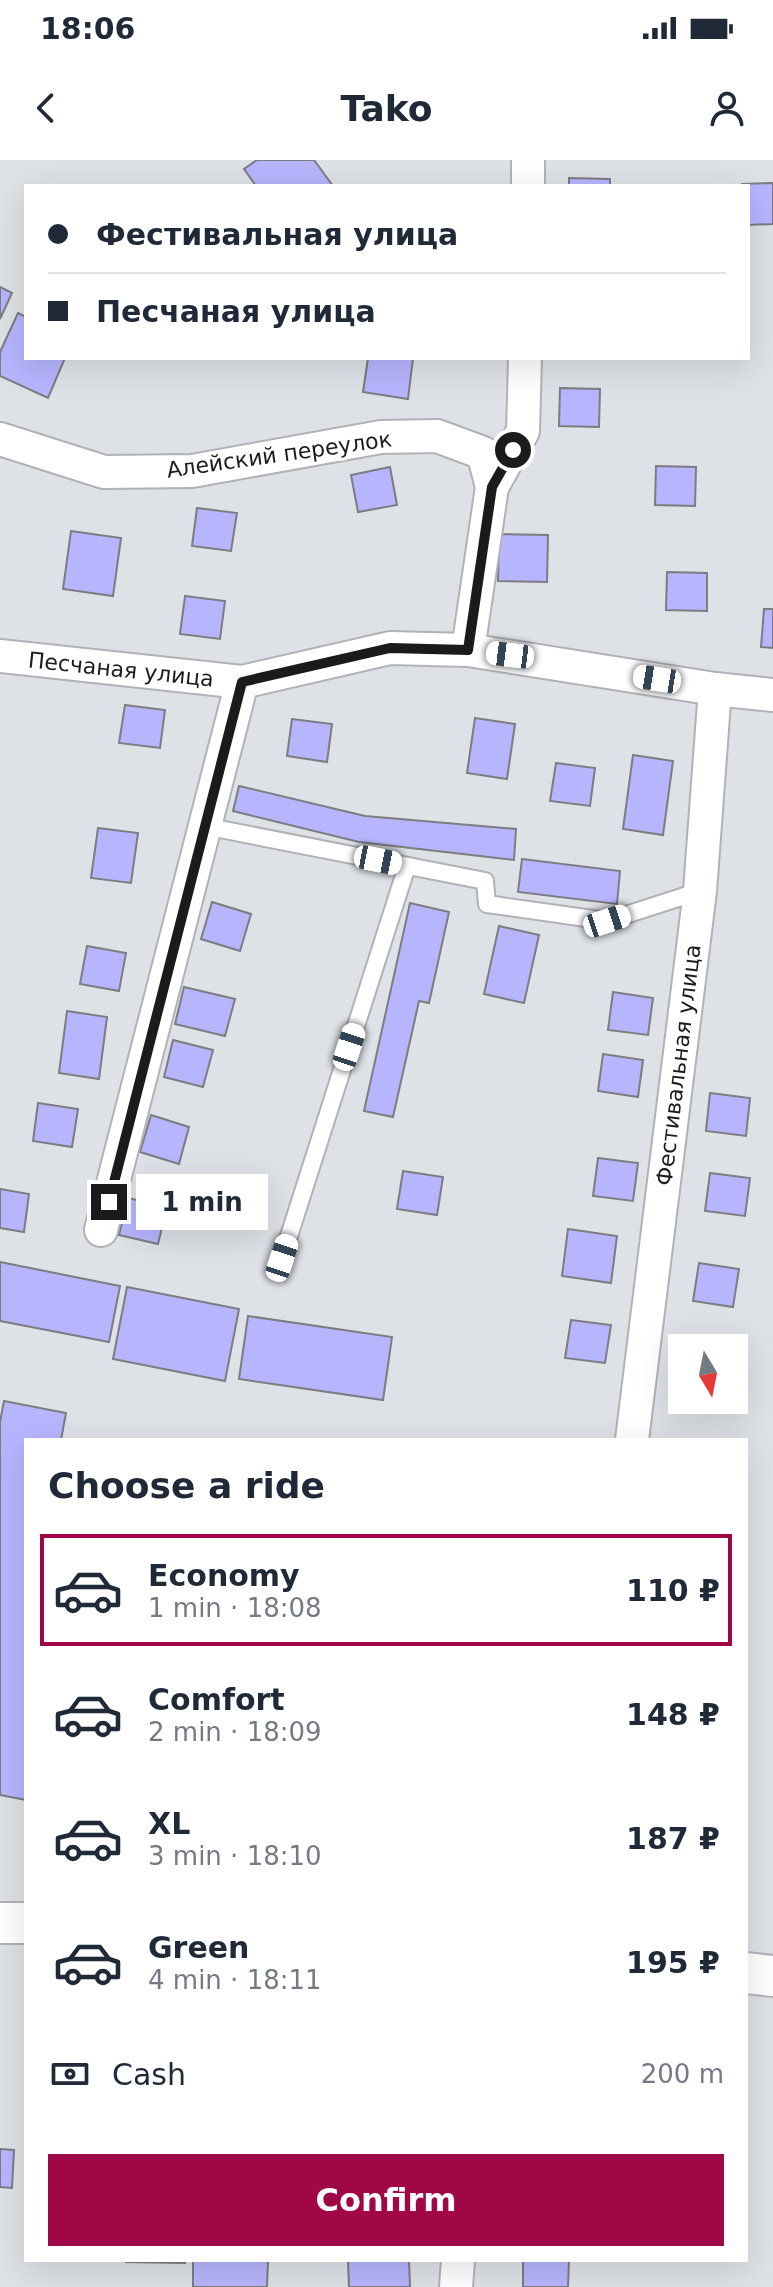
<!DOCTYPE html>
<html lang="en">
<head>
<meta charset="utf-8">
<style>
	body { margin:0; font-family:"DejaVu Sans",sans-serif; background:#f2f2f3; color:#1f2937; height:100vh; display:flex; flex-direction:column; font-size:30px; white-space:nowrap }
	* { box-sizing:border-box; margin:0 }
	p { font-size:26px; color:#747a83 }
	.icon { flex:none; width:44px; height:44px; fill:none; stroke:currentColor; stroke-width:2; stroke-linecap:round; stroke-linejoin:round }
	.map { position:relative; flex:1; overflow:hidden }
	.sheet { position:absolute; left:24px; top:1278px; width:724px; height:824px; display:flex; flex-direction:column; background:#fff; border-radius:0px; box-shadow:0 8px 32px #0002 }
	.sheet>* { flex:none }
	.top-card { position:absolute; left:24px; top:24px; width:726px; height:176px; border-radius:0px; box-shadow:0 8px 32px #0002; display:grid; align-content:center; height:176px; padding:0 24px; background:#fff }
	.needle { width:52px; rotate:170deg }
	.fabs { position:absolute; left:668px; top:1174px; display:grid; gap:16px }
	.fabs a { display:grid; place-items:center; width:80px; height:80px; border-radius:0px; background:#fff; box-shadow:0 8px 32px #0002; font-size:40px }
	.end { position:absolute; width:36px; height:36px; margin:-18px; border:10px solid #1a1b1d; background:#fff; box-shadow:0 0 0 4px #fff }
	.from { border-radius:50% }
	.bubble { position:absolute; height:56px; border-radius:0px; background:#fff; box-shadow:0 8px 32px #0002; font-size:26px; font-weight:600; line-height:56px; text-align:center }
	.car { position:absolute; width:24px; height:48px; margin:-24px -12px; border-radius:10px; box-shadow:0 0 6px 2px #0007; background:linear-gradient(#fff 24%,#345 0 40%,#fff 0 76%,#345 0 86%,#fff 0) }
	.top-card b { display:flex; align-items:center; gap:28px; height:76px; font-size:30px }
	.top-card b+b { border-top:2px solid #e0e1e3 }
	.top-card i { width:20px; height:20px; background:#1f2937 }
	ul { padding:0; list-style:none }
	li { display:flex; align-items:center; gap:24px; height:112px; margin:0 16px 12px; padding:0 8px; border:4px solid transparent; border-radius:0px }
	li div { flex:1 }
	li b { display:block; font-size:30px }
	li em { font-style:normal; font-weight:600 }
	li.on { border-color:#a10646 }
	li>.icon { width:72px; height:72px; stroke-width:1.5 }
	h2 { padding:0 24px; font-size:36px; line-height:96px }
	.pay { display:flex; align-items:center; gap:20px; height:88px; padding:0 24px; font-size:30px }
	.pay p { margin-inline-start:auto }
	.button { display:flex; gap:16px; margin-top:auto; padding:16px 24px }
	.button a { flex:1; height:92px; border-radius:0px; background:#a10646; color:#fff; font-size:32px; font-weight:600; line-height:92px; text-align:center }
	.status { display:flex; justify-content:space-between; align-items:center; height:56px; padding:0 40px; background:#fff; direction:ltr }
	.status svg { height:22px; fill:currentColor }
	header { display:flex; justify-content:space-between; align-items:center; height:104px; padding:0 24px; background:#fff; font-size:36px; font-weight:600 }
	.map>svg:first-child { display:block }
	.building { fill:#b6b5fe; stroke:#7c7c81; stroke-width:2 }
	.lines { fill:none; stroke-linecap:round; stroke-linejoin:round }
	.service-casing { stroke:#b0b2b7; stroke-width:20 }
	.minor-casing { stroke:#b0b2b7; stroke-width:36 }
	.tertiary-casing { stroke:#b0b2b7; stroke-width:44 }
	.service { stroke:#fff; stroke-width:16 }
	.minor { stroke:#fff; stroke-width:32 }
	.tertiary { stroke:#fff; stroke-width:40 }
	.route { stroke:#1a1b1d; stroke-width:10 }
	.labels { text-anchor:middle; stroke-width:6; stroke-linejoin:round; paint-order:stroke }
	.street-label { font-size:22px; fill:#1a1b1d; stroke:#fff }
</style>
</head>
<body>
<div class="status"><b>18:06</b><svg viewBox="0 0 49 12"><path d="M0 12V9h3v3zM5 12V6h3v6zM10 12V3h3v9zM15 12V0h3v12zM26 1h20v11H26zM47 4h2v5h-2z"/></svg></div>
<header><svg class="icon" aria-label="back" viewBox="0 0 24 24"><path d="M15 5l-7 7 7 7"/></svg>Tako<svg class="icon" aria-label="person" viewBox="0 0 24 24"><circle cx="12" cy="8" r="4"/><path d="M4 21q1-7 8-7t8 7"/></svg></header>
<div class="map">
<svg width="773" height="2127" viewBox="0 0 773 2127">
	<rect width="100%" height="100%" fill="#dee1e6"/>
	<!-- building -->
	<g class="building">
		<polygon points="257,0 314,0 333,26 256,26 244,9"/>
		<polygon points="569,18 610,19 610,26 569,26"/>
		<polygon points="773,23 773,64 748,65 748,26 741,24"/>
		<polygon points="0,127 12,133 0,159"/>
		<polygon points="18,153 26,157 26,198 65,198 48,238 0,216 0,192"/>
		<polygon points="368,198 413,198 408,239 363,232"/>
		<polygon points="560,228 600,229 599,267 559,266"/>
		<polygon points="656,306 696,307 695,346 655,345"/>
		<polygon points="390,307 397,345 358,352 351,315"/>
		<polygon points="197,348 237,353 231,391 192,386"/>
		<polygon points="71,371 121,378 113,436 63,429"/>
		<polygon points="499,374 548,375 547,422 498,421"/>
		<polygon points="667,412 707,413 707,451 666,450"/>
		<polygon points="185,436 225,441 220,479 180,474"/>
		<polygon points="764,449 773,449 773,488 761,487"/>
		<polygon points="125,545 165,550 160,588 119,583"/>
		<polygon points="475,558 515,564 507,619 467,613"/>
		<polygon points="292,559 332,564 327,602 287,596"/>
		<polygon points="633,595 673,601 663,675 623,669"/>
		<polygon points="556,603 595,608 590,646 550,641"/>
		<polygon points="239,626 365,656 516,669 514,700 359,682 233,651"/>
		<polygon points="98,668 138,673 131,723 91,718"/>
		<polygon points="522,699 620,711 617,744 518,732"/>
		<polygon points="212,742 251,754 240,791 201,779"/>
		<polygon points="410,743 449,752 429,843 419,841 393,957 364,951"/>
		<polygon points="499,766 539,775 524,843 484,834"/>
		<polygon points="87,786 126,793 119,831 80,824"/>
		<polygon points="184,827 235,839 225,876 175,864"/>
		<polygon points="613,832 653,838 648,875 608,870"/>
		<polygon points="67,851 107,857 99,919 59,913"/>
		<polygon points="173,880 213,890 203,927 164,917"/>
		<polygon points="603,894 643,900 638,937 598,931"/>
		<polygon points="710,933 750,938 746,976 706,971"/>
		<polygon points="38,943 78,949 72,987 33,981"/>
		<polygon points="151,955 189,967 179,1004 140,992"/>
		<polygon points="598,998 638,1003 633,1041 593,1036"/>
		<polygon points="403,1011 443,1017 437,1055 397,1049"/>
		<polygon points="710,1013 750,1018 745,1056 705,1051"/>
		<polygon points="0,1029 29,1034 24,1072 0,1068"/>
		<polygon points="128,1038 167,1047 158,1084 119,1075"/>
		<polygon points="568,1069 617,1076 611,1123 562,1116"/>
		<polygon points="0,1102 120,1126 109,1182 0,1161"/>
		<polygon points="699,1103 739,1109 733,1147 693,1141"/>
		<polygon points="127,1127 239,1149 225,1221 113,1199"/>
		<polygon points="248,1156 392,1177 383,1240 239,1219"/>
		<polygon points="571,1160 611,1165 605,1203 565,1198"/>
		<polygon points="686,1240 726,1240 725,1253 685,1248"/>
		<polygon points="4,1241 66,1253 61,1280 26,1280 26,1640 0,1635 0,1262"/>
		<polygon points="0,1989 14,1990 12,2028 0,2027"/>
		<polygon points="126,2100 185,2100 185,2103 126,2102"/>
		<polygon points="193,2100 268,2100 267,2127 193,2127"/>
		<polygon points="348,2100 409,2100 410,2127 349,2127"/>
		<polygon points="523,2100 569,2100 568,2127 523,2127"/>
	</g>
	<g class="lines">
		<defs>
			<g id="service">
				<polyline points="204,666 485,721 487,744 607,761 700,731"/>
				<polyline points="282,1098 407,706"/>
			</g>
			<g id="minor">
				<polyline points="528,26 528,0"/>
				<polyline points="0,279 104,312 192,311 381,277 437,276 483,293 492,327 468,490 715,529 773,535"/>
				<polyline points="492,327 523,271 525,198"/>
				<polyline points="0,496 242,522 390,488 468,490"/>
				<polyline points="101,1070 242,522"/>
				<polyline points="632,1280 700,731 715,529"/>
				<polyline points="456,2127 458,2100"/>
			</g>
			<g id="tertiary">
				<polyline points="0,1763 26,1763"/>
				<polyline points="746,1813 773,1816"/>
			</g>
		</defs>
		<!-- service casing -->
		<use href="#service" class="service-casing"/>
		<!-- minor casing -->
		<use href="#minor" class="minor-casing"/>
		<!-- tertiary casing -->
		<use href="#tertiary" class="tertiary-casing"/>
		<!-- service -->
		<use href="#service" class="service"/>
		<!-- minor -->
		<use href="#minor" class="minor"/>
		<!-- tertiary -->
		<use href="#tertiary" class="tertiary"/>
	</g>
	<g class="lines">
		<!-- route -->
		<polyline class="route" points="109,1042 242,522 390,488 468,490 492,327 513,290"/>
	</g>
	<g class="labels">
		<!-- street labels -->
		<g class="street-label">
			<text transform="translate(279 294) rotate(-8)" y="8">Алейский переулок</text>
			<text transform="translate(121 509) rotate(6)" y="8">Песчаная улица</text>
			<text transform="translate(678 905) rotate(-83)" y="8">Фестивальная улица</text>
		</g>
	</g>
</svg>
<div class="fabs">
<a><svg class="needle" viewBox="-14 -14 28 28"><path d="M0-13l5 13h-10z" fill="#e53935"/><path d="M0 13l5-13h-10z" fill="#747a83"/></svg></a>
</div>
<i class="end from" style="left:513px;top:290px"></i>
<i class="end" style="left:109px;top:1042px"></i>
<div class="bubble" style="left:136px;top:1014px;width:132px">1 min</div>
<i class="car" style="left:510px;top:495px;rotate:277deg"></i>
<i class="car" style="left:657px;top:519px;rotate:279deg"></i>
<i class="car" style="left:378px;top:700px;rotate:101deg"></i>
<i class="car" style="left:607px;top:761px;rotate:72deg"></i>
<i class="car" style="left:349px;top:887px;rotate:18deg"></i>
<i class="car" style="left:282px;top:1098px;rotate:18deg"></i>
<div class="top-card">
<b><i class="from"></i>Фестивальная улица</b>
<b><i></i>Песчаная улица</b>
</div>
<section class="sheet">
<h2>Choose a ride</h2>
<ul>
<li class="on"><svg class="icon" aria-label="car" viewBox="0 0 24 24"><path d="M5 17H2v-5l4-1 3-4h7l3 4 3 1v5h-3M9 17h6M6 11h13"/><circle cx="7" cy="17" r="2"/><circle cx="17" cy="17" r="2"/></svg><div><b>Economy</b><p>1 min · 18:08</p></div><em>110 ₽</em></li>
<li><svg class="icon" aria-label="car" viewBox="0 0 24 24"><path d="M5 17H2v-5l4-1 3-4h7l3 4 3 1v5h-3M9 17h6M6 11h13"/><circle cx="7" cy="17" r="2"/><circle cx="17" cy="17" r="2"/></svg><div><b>Comfort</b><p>2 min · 18:09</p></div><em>148 ₽</em></li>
<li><svg class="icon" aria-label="car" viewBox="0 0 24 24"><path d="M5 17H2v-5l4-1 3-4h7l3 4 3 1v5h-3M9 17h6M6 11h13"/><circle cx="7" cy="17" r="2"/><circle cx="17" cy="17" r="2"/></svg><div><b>XL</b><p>3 min · 18:10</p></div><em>187 ₽</em></li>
<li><svg class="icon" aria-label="car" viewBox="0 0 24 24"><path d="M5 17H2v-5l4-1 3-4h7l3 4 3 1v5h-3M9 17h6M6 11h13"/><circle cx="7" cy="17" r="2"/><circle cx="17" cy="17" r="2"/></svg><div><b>Green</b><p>4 min · 18:11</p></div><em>195 ₽</em></li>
</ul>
<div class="pay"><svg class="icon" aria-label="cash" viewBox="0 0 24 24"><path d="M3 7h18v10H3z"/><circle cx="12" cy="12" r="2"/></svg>Cash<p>200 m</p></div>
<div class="button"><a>Confirm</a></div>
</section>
</div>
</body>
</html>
